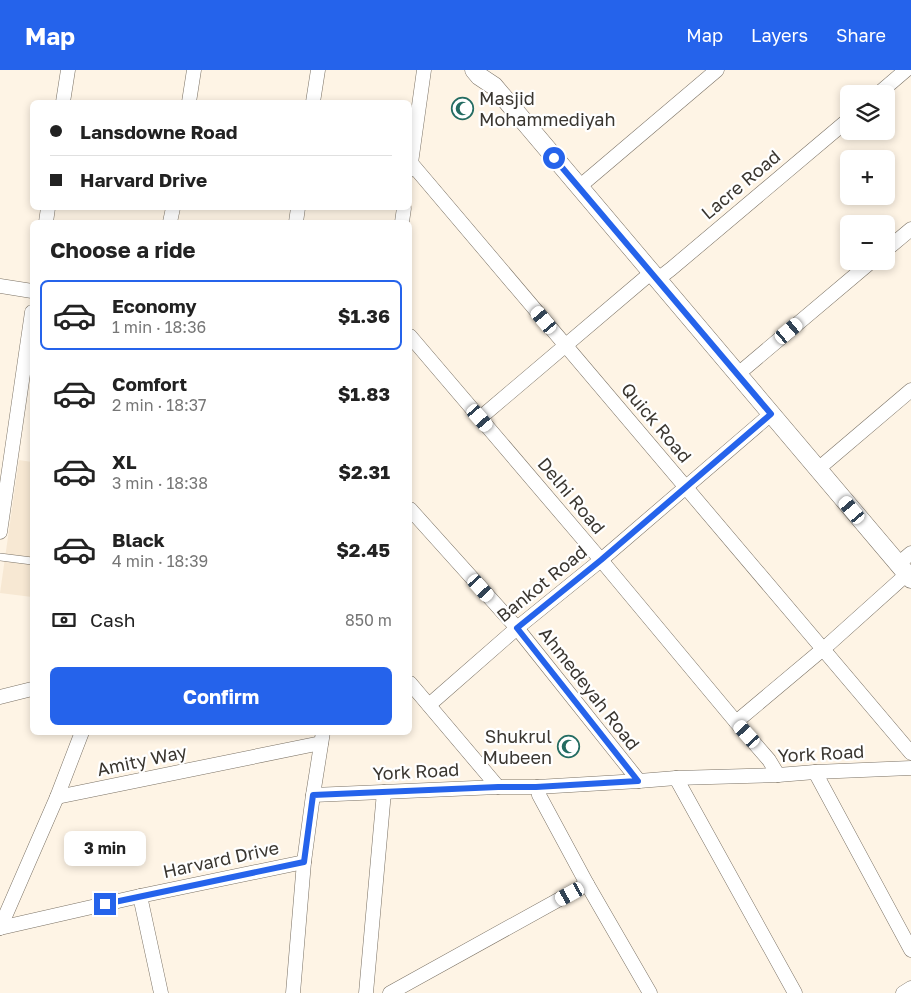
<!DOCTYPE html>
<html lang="en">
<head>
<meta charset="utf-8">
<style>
	body { margin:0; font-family:"Golos Text",sans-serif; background:#f6f6f6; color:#222; height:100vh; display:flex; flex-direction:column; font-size:19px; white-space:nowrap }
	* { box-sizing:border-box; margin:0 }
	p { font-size:16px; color:#767676 }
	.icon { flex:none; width:28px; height:28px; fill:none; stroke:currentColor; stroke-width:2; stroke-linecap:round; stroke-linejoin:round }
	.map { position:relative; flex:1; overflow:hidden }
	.details { position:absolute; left:30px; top:150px; width:382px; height:515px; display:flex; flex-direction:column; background:#fff; border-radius:8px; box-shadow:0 2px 8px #0003 }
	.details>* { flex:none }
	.hud { position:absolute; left:30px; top:30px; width:382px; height:110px; border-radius:8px; box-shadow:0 2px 8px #0003; display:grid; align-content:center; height:110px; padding:0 20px; background:#fff }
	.buttons { position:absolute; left:840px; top:15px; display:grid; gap:10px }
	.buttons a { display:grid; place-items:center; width:55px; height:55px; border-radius:8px; background:#fff; box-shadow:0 2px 8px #0003; font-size:25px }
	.end { position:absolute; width:22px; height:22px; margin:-11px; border:6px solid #2563eb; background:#fff; box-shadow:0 0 0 2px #fff }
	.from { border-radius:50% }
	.bubble { position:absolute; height:35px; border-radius:8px; background:#fff; box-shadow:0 2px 8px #0003; font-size:16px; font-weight:700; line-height:35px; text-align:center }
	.car { position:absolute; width:15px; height:30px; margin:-15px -8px; border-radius:6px; box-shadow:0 0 4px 1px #0007; background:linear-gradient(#fff 24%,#345 0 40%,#fff 0 76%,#345 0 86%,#fff 0) }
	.hud b { display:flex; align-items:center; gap:18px; height:48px; font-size:19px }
	.hud b+b { border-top:1px solid #e0e0e0 }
	.hud i { width:12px; height:12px; background:#222 }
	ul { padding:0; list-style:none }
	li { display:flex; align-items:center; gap:15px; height:70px; margin:0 10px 8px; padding:0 10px; border:2px solid transparent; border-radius:8px }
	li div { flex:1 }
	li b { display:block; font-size:19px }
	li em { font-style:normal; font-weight:700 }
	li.current { border-color:#2563eb }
	li>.icon { width:45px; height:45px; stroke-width:1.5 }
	h2 { padding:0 20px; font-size:22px; line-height:60px }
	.pay { display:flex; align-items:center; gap:12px; height:55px; padding:0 20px; font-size:19px }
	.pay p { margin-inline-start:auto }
	.cta { display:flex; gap:10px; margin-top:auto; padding:10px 20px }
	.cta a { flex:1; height:58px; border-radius:8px; background:#2563eb; color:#fff; font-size:20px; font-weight:700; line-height:58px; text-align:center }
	header { display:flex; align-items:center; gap:30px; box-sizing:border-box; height:70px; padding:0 25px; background:#2563eb; color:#fff }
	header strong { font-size:24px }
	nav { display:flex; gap:28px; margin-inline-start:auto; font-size:18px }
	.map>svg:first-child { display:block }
	.built { fill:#f7e8d3 }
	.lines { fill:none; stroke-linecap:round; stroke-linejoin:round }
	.service-casing { stroke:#7b7265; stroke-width:8 }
	.minor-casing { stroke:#7b7265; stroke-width:15 }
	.tertiary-casing { stroke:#7b7265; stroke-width:19 }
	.service { stroke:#fff; stroke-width:7 }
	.minor { stroke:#fff; stroke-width:14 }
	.tertiary { stroke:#fff; stroke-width:18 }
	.route { stroke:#2563eb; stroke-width:6 }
	.labels { text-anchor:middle; stroke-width:4.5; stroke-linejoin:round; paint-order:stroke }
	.poi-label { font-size:18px; fill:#3a3630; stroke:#fff; text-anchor:start }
	.street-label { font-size:18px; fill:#3a3630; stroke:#fff }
</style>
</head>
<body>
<header>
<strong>Map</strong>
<nav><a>Map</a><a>Layers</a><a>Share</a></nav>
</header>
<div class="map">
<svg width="911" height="923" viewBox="0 0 911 923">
	<rect width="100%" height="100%" fill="#fef4e5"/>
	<!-- built -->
	<polygon class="built" points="19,390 32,392 32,527 0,523"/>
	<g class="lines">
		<defs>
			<polyline id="service" points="0,487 32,491"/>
			<g id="minor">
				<polyline points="878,24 906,0"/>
				<polyline points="63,32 68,0"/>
				<polyline points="189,32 194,0"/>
				<polyline points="313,32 318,0"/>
				<polyline points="411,93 911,683"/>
				<polyline points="410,100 424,0"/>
				<polyline points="579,117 717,0"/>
				<polyline points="46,152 48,138"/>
				<polyline points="170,152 173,138"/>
				<polyline points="296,152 298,138"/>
				<polyline points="402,152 404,138"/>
				<polyline points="886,180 911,159"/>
				<polyline points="658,209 671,199 849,49"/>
				<polyline points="0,216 32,221"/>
				<polyline points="410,266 601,490 736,652 769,690 778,705"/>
				<polyline points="738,304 872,191"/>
				<polyline points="480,348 652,202"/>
				<polyline points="818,399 911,320"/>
				<polyline points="410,439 517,558 639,711"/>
				<polyline points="0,462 32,242"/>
				<polyline points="898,494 911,483"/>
				<polyline points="410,613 498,717"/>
				<polyline points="0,627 32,619"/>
				<polyline points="429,635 517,558 601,490 771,344"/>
				<polyline points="736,652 829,574 907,504"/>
				<polyline points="815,702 911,880"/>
				<polyline points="676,708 795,923"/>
				<polyline points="537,717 539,725 587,814 650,923"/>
				<polyline points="313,725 498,717 537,717 639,711 676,708 778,705 815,702 911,698"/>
				<polyline points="57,727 321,673"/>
				<polyline points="140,826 161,923"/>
				<polyline points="0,858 140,826 304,792"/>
				<polyline points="0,858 57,727 82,662"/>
				<polyline points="293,923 304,792 313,725 323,662"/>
				<polyline points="366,923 384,722"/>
				<polyline points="390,923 587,814"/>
				<polyline points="903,923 911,918"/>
			</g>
			<polyline id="tertiary" points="474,0 479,6 494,16 911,509"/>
		</defs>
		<!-- service casing -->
		<use href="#service" class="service-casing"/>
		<!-- minor casing -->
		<use href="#minor" class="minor-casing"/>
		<!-- tertiary casing -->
		<use href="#tertiary" class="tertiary-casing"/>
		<!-- service -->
		<use href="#service" class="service"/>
		<!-- minor -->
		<use href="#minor" class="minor"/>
		<!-- tertiary -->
		<use href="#tertiary" class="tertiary"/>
	</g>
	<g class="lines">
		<!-- route -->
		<polyline class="route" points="105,834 304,792 313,725 498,717 536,717 638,711 517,558 601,490 771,344 554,88"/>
	</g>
	<!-- icons -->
	<defs>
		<symbol id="mosque-ring" viewBox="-11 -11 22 22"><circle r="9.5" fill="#fff" stroke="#246c62" stroke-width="1.5"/><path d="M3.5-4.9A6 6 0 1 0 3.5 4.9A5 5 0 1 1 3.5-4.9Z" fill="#246c62"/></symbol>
	</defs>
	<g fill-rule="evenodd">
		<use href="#mosque-ring" x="450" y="26" width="25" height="25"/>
		<use href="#mosque-ring" x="556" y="664" width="25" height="25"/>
	</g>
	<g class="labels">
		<!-- poi labels -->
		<g class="poi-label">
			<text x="479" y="35">Masjid<tspan x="479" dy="21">Mohammediyah</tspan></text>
			<text x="552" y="673" text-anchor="end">Shukrul<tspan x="552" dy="21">Mubeen</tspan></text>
		</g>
		<!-- street labels -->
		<g class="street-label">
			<text transform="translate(741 115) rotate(-40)" y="6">Lacre Road</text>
			<text transform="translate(656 353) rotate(50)" y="6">Quick Road</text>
			<text transform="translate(571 426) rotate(50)" y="6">Delhi Road</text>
			<text transform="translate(542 514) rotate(-39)" y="6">Bankot Road</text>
			<text transform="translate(589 619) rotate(52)" y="6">Ahmedeyah Road</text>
			<text transform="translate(821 684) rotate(-3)" y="6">York Road</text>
			<text transform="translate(142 691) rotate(-12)" y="6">Amity Way</text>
			<text transform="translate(416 702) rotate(-3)" y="6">York Road</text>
			<text transform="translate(221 790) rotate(-12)" y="6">Harvard Drive</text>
		</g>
	</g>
</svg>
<div class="buttons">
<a><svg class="icon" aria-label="layers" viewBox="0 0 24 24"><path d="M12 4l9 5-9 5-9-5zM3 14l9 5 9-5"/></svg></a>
<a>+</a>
<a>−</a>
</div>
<i class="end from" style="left:554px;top:88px"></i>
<i class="end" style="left:105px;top:834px"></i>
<div class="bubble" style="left:64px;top:761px;width:82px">3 min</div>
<i class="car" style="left:544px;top:250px;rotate:320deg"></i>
<i class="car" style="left:789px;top:261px;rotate:50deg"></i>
<i class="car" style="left:480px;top:348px;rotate:139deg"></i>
<i class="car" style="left:852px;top:440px;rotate:320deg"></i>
<i class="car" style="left:481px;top:518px;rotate:138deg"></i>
<i class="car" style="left:747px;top:664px;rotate:318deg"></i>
<i class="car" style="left:570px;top:824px;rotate:241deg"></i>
<div class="hud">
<b><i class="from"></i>Lansdowne Road</b>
<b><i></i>Harvard Drive</b>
</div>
<section class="details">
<h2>Choose a ride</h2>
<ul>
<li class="current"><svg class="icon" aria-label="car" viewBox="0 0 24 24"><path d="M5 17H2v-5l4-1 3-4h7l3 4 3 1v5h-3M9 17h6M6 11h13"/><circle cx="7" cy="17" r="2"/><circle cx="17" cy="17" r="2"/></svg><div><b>Economy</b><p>1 min · 18:36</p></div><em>$1.36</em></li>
<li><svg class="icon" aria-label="car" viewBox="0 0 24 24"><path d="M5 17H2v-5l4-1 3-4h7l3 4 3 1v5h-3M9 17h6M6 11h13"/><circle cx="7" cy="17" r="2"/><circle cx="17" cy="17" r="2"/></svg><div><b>Comfort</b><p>2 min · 18:37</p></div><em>$1.83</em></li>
<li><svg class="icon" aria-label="car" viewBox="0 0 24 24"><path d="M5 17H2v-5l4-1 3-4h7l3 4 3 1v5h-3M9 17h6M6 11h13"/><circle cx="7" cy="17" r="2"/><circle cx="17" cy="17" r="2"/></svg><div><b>XL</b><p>3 min · 18:38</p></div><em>$2.31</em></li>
<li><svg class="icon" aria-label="car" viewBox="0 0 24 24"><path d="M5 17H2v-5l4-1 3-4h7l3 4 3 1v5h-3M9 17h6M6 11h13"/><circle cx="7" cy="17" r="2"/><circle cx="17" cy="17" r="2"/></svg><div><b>Black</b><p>4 min · 18:39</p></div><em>$2.45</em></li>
</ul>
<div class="pay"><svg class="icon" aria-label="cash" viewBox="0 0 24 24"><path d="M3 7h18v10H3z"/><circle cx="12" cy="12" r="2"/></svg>Cash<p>850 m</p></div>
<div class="cta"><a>Confirm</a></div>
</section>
</div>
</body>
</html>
